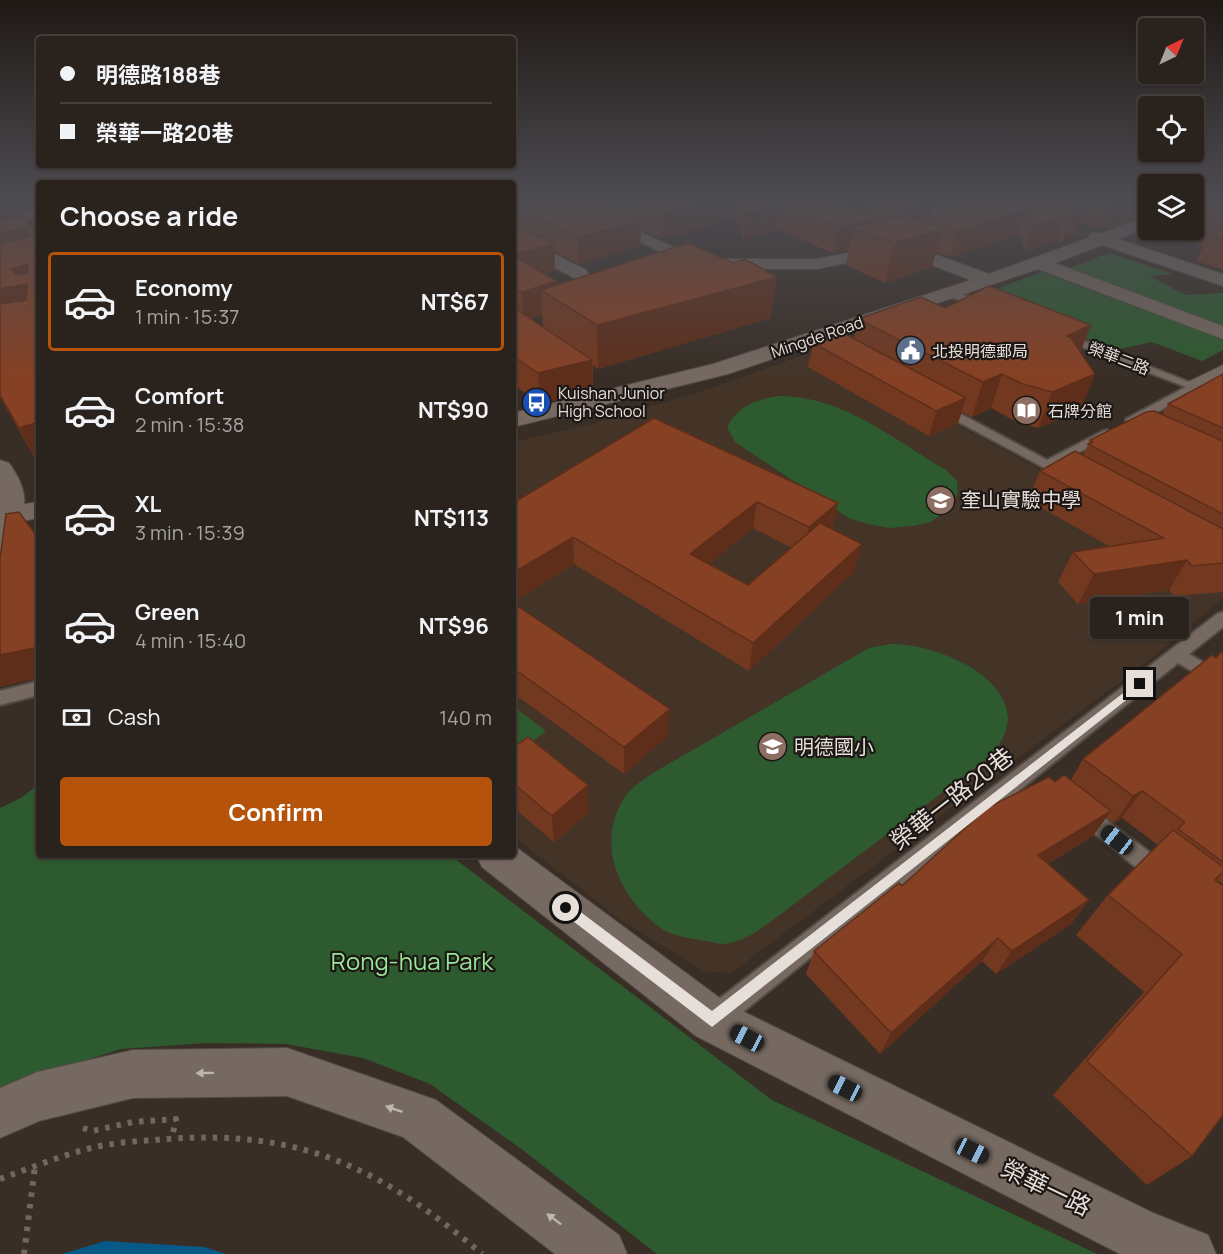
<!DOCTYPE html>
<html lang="en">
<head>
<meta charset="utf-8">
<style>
	body { margin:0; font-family:Manrope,"Noto Sans TC",sans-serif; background:#362f29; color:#f1f3f6; height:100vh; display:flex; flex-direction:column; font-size:22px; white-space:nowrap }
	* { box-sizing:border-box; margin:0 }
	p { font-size:20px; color:#a5a4a3 }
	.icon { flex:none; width:33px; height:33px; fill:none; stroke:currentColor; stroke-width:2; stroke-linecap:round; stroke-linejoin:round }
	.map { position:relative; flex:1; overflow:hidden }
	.details { position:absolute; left:36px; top:180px; width:480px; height:678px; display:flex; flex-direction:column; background:#2a221c; border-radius:6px; box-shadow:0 2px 4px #0004,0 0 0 2px #463f3b }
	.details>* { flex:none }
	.hud { position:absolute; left:36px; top:36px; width:480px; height:132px; border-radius:6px; box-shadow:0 2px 4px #0004,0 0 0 2px #463f3b; display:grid; align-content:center; height:132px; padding:0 24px; background:#2a221c }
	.needle { width:39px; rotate:43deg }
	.fabs { position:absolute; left:1138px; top:18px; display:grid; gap:12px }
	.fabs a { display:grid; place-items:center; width:66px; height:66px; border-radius:6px; background:#2a221c; box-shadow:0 2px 4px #0004,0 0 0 2px #463f3b; font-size:30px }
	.end { position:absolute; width:27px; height:27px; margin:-14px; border:8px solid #e5ded9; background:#111; box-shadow:0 0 0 3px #111 }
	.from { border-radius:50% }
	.bubble { position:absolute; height:42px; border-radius:6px; background:#2a221c; box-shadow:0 2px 4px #0004,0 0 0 2px #463f3b; font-size:20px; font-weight:700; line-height:42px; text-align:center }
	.car { position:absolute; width:18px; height:36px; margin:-18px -9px; border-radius:8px; box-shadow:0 0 4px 2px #0007; background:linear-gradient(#222 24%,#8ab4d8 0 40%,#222 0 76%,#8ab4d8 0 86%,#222 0) }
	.hud b { display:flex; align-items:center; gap:21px; height:57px; font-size:22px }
	.hud b+b { border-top:2px solid #463f3b }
	.hud i { width:15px; height:15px; background:#f1f3f6 }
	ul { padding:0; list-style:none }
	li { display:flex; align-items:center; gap:18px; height:99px; margin:0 12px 9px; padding:0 12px; border:3px solid transparent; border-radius:6px }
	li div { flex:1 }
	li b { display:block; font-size:22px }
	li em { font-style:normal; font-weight:700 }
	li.on { border-color:#b45309 }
	li>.icon { width:54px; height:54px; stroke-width:1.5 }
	h2 { padding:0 24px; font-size:27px; line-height:72px }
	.pay { display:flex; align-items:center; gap:15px; height:66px; padding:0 24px; font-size:22px }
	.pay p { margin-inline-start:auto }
	.action { display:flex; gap:12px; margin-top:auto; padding:12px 24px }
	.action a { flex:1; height:69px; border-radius:6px; background:#b45309; color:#fff; font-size:24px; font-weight:700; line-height:69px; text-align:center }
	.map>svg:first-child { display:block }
	.built { fill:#443428 }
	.green { fill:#2e5a2f }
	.water { fill:#075988 }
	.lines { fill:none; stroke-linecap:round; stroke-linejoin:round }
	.lane-casing { stroke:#534a44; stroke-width:4 }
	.street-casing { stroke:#534a44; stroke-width:2 }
	.path { stroke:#706760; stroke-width:6; stroke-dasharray:4.5 7; stroke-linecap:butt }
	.lane { fill:#766961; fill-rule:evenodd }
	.street { fill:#766961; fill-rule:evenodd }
	.wall { fill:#733820; fill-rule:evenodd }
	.shaded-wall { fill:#5e2e1a }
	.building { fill:#864125; stroke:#5e2e1a; stroke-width:1.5; fill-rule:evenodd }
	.oneway { fill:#beb5af }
	.route { fill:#e5ded9 }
	.labels { text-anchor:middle; stroke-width:4.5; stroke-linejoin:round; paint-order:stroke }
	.far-street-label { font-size:16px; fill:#e5ded9; stroke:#1c1714 }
	.far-poi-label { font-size:16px; fill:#e5ded9; stroke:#1c1714; text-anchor:start }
	.poi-label { font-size:20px; fill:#e5ded9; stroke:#1c1714; text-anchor:start }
	.near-street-label { font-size:24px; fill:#e5ded9; stroke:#1c1714 }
	.near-park-label { font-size:24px; fill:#97e697; stroke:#1c1714 }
</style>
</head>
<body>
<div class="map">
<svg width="1223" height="1254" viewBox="0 0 1223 1254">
	<rect width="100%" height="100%" fill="#382e26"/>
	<!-- built -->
	<polygon class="built" points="812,352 828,353 1223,571 1223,598 1153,657 731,973 703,971 618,918 513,836 513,442 588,425 709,389"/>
	<!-- green -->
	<g class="green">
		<polygon points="1109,253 1173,274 1149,276 1186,295 1223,293 1223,326 1067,269"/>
		<polygon points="1042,272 1223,339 1223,350 1202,361 1152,342 1115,350 977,296"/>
		<path d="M778,396C841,395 893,439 946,470L957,481L958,492L953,506L931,522L913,526L889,528L868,524L849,518L735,442L727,427C738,406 755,400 778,396Z"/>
		<path d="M890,644C929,643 1005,670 1008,718C1008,730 1000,743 995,753L781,914C764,926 746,942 724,944C719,944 712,942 706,941C693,939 673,936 662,929C619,899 592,840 628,793C634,785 645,779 653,773L869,648Z"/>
		<polygon points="513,706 546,731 513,757"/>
		<polygon points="39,784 39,855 450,855 772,1100 1097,1254 657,1254 524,1151 430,1084 363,1058 286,1044 207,1043 121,1049 0,1088 0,808 21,798"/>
	</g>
	<!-- water -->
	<polygon class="water" points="105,1241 204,1247 226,1254 62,1254"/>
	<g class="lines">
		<defs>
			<g id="lane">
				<polygon points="39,210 39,216 0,224 0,218"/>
				<polygon points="947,289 990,304 991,306 982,308 943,294 942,292"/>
				<polygon points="1059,334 1067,334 1202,387 1134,425 1126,425 1126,419 1186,387 1059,338"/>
				<polygon points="940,403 1047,460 1103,431 1107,430 1113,434 1056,465 1074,476 1067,480 936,410 934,407"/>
				<polygon points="1223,612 1223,627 1189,654 1223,674 1223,689 1178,663 724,1027 715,1030 706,1027 703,1018 706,1009 1217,614"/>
				<polygon points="39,681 39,695 0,705 0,691"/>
				<polygon points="1082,803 1089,806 1169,867 1172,874 1169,881 1161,884 1153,881 1075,818 1072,812 1075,806"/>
			</g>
			<g id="street">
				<polygon points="555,201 575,201 699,259 817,259 886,245 926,225 938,201 954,201 939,232 913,246 989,274 1088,238 1090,233 1102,233 1149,216 1149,227 1118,239 1223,274 1223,286 1102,245 1055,263 1223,326 1223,339 1038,269 728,374 513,427 513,413 713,364 971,280 898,252 817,269 696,269"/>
				<polygon points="39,229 39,239 0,247 0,237"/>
				<polygon points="513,233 586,270 589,274 580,279 574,278 513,245"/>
				<polygon points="1223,365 1223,381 1204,392 1188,392 1185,387 1188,382"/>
				<path d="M0,460L9,463C17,474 26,490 24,504L39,502V518L22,521L15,586L11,593L0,596Z"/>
				<polygon points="513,845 728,1004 1153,1213 1208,1235 1216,1254 1120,1254 696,1036 482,867 476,855 513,855"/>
				<polygon points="287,1048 436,1100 619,1235 627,1254 555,1254 403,1137 287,1096 133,1098 39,1121 0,1138 0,1088 37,1072 133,1050"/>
			</g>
		</defs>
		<!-- lane casing -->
		<use href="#lane" class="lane-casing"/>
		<!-- street casing -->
		<use href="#street" class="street-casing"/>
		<!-- path -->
		<g class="path">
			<polyline points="83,1128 92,1131 133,1122 176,1119 172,1137"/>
			<path d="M0,1179C30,1168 60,1156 91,1148C115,1142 142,1141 167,1139C302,1129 382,1169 482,1254"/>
			<polyline points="24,1254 35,1166"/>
		</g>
		<!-- lane -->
		<use href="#lane" class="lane"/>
		<!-- street -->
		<use href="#street" class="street"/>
	</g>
	<!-- wall -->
	<g class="wall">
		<polygon points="0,201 39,201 39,208 23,211 39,243 39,459 36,460 0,397"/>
		<path d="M513,201H936L926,219L947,208L951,201H1149V215L1102,230L1079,222L1074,236L1064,239L1062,243L1056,241L1025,251L1019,235L950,257L936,252L932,267L885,283L846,265L849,250L833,253L777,229L743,240L736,218L662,239L641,229L640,246L578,264L554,251L555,270L544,274L557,285L771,318L598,369L593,365V391L540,404L513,384ZM864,208L863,213L856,210ZM542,315L543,327L530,319Z"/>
		<polygon points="1194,201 1223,201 1223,270 1196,261 1203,246 1148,230 1149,227 1149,230 1194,230"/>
		<polygon points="945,308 1080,351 1081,409 1038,428 1011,419 991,408 972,417 962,412 958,423 929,436 808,367 813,343 854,339 858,319"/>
		<polygon points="1223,374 1223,592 1174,596 1169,590 1078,604 1058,582 1073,552 1109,546 1028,500 1040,471 1083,456 1090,440 1162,415 1168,404"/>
		<path d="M654,418L838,503L832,529L855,571L749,671L574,564L515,601L516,605L670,709L668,736L624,774L513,693V503ZM753,528L792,548L748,585L709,564Z"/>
		<polygon points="1223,652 1223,884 1219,881 1218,882 1192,1156 1147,1185 1053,1095 1144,992 1076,935 1108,895 1158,845 1122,818 1114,823 1106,817 1093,836 1048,864 1089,900 1071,924 996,974 982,961 880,1054 806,974 814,951 902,886 1071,780 1083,759"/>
		<polygon points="513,748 589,812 554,842 513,807"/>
	</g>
	<!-- shaded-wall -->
	<g class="shaded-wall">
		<polygon points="0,201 35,201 39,208 23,211 30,229 27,228 39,254 0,262"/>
		<polygon points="710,201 738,201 736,218 662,239 663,214"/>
		<polygon points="842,201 865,201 864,208 839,216"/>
		<polygon points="926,201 936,201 924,223 899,238 904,212"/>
		<polygon points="1125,201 1149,201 1149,215 1102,230 1111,205"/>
		<polygon points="780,204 777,229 743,240 746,214"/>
		<polygon points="1028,209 1019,235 950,257 957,231"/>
		<polygon points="1083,211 1074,236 1064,239 1062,243 1073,213"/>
		<polygon points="1065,216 1056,241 1025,251 1033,225"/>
		<polygon points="879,219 876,236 853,227 849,250 833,253 838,227"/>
		<polygon points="641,220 640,246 578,264 578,237"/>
		<polygon points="942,229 932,267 885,283 894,243"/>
		<polygon points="554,244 555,270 514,282 513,255"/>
		<polygon points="28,264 39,288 0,320 0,289 11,269"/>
		<polygon points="777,277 771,318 598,369 597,325"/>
		<polygon points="557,281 558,301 541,290 542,315 524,321 522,292"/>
		<polygon points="1091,325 1078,358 1067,336"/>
		<polygon points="592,360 593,391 540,404 538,373"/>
		<polygon points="1002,374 991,408 972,417 983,382"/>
		<polygon points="1095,374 1081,409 1038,428 1052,392"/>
		<polygon points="966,398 958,423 929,436 936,411"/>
		<polygon points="39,422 39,459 36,460 19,428"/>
		<polygon points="757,502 753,528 688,582 690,554"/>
		<polygon points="838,503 832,530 804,554 809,527"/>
		<polygon points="573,537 574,564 515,601 516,605 513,607 513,573"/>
		<polygon points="862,544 855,571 749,671 753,643"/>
		<polygon points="1187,560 1169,590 1078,604 1094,574"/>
		<polygon points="39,647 39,678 0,687 0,655"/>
		<polygon points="670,709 668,736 624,774 624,747"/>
		<polygon points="588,785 589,812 554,842 552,816"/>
		<polygon points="1142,791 1122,818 1114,823 1133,796"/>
		<polygon points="1111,811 1093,836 1023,879 1038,855"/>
		<polygon points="1089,900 1071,924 996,974 1012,951"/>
		<polygon points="998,938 982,961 880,1054 891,1033"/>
	</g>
	<!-- building -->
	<g class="building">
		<polygon points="0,201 18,201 19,203 0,207"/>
		<polygon points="513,201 597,201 641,220 578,237 513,206"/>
		<polygon points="634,201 710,201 663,214"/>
		<polygon points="741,201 830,201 879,219 838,227 780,204 746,214"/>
		<polygon points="873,201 926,201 904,212"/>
		<polygon points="951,201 1053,201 1083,211 1073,213 1071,218 1065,216 1033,225 1028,209 957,231 926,220 947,208"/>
		<polygon points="1098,201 1125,201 1111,205"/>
		<polygon points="1194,201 1223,201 1223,215 1222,218 1223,218 1223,223 1194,215"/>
		<path d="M25,216L39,243V422L19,428L0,395V304L26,300L27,284L0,289V243L29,237V230L27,228L0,233V221ZM28,264V273L17,275L11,269Z"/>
		<polygon points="907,216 942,229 894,243 853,227"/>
		<polygon points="513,223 554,244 513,255"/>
		<polygon points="1223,230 1223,239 1208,235"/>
		<polygon points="688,243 733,263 745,259 777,277 597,325 541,290"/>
		<polygon points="513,256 557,281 522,292 513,289"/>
		<polygon points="989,286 1091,325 1067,336 1071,338 1095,374 1052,392 1023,384 1002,374 983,382 858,319 921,297 945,308"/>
		<polygon points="513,307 592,360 538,373 513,356"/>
		<polygon points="843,333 966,398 936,411 813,343"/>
		<polygon points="1223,374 1223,428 1168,404"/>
		<polygon points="1154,411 1223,441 1223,514 1088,444 1093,442 1090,440 1146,412"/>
		<polygon points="654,418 838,503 809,527 757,502 690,554 748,585 820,523 862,544 753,643 573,537 513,573 513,503"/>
		<polygon points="1075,451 1223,529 1223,563 1192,566 1187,560 1094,574 1073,552 1164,538 1040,471"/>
		<polygon points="19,512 39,539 39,647 0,655 0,559 6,514"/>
		<polygon points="513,603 670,709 624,747 513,668"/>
		<polygon points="1221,652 1223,652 1223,862 1178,829 1185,822 1142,791 1133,796 1083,759 1212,655 1216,658"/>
		<polygon points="528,737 588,785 552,816 513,783 513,748"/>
		<polygon points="1064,775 1111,811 1038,855 1089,900 1012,951 998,938 891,1033 814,951 899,883 902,886 987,808 1049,777 1055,782"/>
		<polygon points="1173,830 1223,867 1223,872 1215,880 1223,886 1223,1115 1192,1156 1087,1061 1182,954 1108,895"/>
	</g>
	<!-- one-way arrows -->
	<defs><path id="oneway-solid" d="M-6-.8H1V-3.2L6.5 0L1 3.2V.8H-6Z" transform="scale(1.5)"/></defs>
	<g class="oneway">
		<use href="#oneway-solid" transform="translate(205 1073) rotate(179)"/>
		<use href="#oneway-solid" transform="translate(394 1109) rotate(-161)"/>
		<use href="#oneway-solid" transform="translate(554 1219) rotate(-143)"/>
	</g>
	<!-- sky -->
	<linearGradient id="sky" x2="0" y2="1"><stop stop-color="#1f1915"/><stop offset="0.53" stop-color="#4d4c52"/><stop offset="1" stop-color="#4d4c52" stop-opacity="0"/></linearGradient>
	<rect width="1223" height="376" fill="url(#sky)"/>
	<!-- route -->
	<polygon class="route" points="1140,680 1145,684 1144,686 712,1027 561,912 559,908 566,902 570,904 712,1011"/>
	<!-- icons -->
	<defs>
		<symbol id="civic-disc" viewBox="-11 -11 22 22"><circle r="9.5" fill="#5c6f8a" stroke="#1c1714"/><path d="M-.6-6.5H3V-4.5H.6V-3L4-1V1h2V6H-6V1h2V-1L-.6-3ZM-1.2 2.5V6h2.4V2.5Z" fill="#fff"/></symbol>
		<symbol id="bus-disc" viewBox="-11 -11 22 22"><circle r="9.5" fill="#1a4fb4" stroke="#1c1714"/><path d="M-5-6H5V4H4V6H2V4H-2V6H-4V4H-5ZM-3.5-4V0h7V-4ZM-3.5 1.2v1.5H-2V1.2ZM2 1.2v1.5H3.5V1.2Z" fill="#fff"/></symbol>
		<symbol id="library-disc" viewBox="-11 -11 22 22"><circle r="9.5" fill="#8d6e63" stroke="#1c1714"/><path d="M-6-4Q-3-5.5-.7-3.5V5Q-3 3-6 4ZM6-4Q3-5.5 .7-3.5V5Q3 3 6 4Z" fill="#fff"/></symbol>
		<symbol id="school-disc" viewBox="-11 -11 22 22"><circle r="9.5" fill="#8d6e63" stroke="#1c1714"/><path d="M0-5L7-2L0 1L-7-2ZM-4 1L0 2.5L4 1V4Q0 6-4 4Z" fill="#fff"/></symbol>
	</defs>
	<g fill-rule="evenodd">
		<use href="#civic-disc" x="894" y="334" width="33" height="33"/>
		<use href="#bus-disc" x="520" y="386" width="33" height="33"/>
		<use href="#library-disc" x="1010" y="394" width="33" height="33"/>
		<use href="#school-disc" x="924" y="484" width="33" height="33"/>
		<use href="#school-disc" x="756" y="730" width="33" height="33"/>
	</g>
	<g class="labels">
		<!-- far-street labels -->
		<g class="far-street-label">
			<text transform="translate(817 337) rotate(-19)" y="6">Mingde Road</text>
			<text transform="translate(1119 358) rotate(21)" y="6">榮華二路</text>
		</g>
		<!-- far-poi labels -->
		<g class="far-poi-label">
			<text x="932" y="357">北投明德郵局</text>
			<text x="558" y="399">Kuishan Junior<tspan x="558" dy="18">High School</tspan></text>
			<text x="1048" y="417">石牌分館</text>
		</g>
		<!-- poi labels -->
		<g class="poi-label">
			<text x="961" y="507">奎山實驗中學</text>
			<text x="794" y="754">明德國小</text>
		</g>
		<!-- near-street labels -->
		<g class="near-street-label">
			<text transform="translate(952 799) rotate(-38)" y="8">榮華一路20巷</text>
			<text transform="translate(1046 1188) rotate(26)" y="8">榮華一路</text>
		</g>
		<!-- near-park labels -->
		<g class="near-park-label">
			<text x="412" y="970">Rong-hua Park</text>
		</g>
	</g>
</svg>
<div class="fabs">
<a><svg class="needle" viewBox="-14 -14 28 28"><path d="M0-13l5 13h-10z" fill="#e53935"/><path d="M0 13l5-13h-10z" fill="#a5a4a3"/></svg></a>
<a><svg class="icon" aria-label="locate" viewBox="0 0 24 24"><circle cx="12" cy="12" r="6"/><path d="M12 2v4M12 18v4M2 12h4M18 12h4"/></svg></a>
<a><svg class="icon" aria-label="layers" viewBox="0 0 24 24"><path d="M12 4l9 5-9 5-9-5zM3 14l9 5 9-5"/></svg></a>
</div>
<i class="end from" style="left:566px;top:908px"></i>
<i class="end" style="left:1140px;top:684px"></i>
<div class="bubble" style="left:1090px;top:597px;width:99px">1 min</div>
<i class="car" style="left:1117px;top:840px;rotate:308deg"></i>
<i class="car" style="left:747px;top:1038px;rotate:298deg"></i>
<i class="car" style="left:845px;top:1088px;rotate:297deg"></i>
<i class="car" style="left:972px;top:1151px;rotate:116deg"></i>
<div class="hud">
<b><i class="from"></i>明德路188巷</b>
<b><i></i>榮華一路20巷</b>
</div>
<section class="details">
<h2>Choose a ride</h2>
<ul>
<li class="on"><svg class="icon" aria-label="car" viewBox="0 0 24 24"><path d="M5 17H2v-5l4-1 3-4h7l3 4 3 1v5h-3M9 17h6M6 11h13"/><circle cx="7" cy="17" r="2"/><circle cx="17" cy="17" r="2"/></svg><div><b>Economy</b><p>1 min · 15:37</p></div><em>NT$67</em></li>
<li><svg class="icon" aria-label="car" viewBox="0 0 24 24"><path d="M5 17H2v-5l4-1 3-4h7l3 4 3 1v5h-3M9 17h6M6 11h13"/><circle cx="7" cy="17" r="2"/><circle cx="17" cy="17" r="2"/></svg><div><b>Comfort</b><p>2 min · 15:38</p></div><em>NT$90</em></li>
<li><svg class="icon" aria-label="car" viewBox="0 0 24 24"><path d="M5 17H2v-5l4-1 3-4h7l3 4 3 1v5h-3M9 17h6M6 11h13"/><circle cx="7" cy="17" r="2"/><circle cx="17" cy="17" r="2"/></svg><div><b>XL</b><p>3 min · 15:39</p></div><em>NT$113</em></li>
<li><svg class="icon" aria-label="car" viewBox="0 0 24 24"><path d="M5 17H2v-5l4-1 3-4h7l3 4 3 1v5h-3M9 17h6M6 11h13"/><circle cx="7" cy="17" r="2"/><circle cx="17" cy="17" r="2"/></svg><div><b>Green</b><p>4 min · 15:40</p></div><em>NT$96</em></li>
</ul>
<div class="pay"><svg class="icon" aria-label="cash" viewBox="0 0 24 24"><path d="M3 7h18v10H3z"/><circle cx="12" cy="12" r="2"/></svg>Cash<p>140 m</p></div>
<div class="action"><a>Confirm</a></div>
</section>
</div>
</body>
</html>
